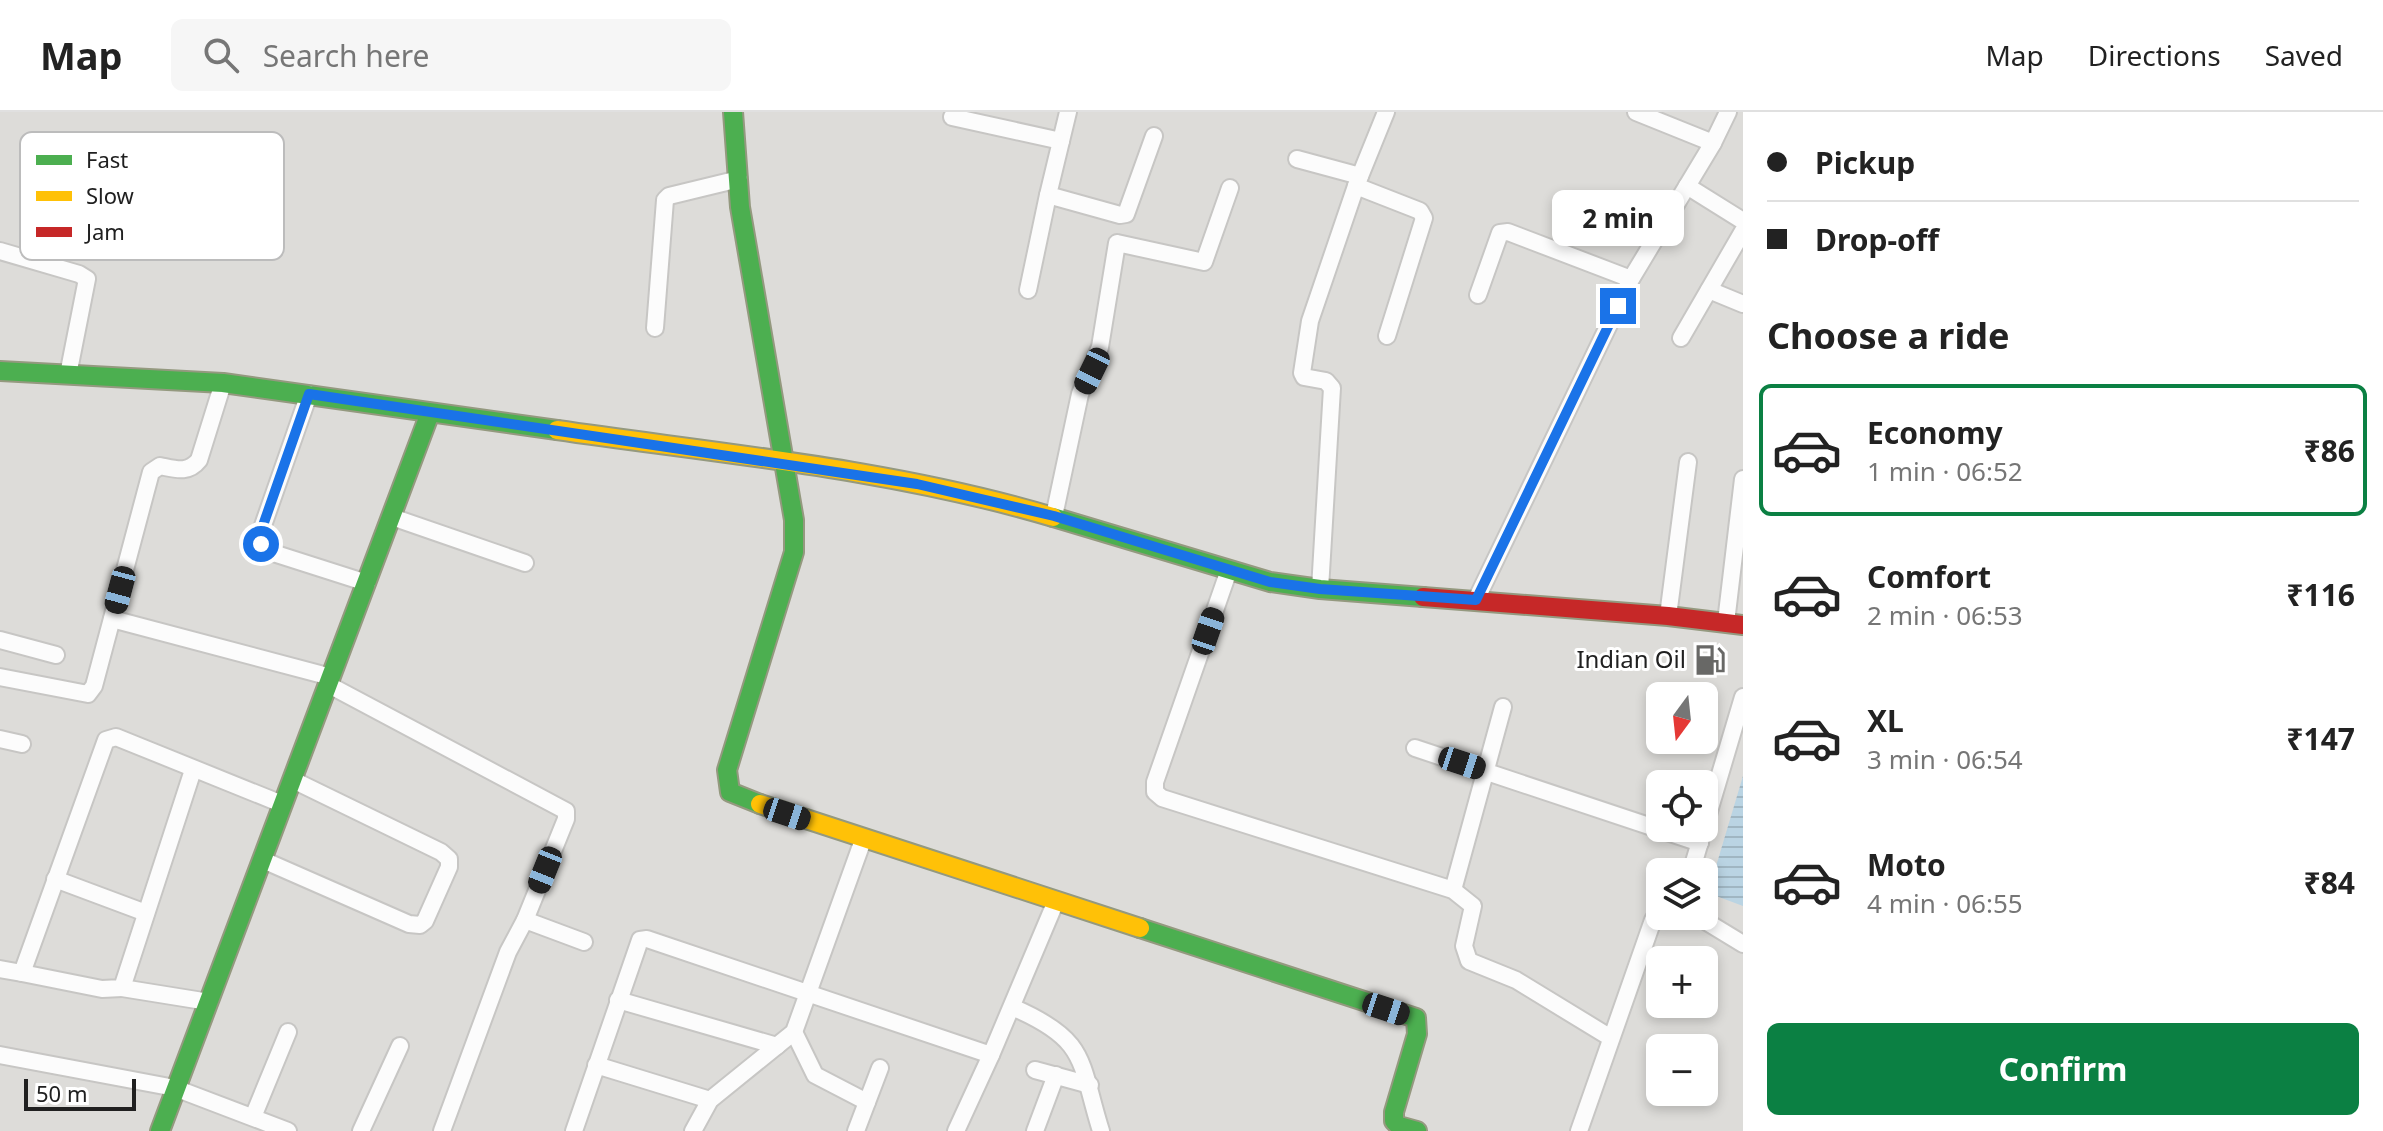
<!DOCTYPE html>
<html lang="en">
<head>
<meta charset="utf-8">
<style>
	body { margin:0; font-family:"Noto Sans",sans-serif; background:#f6f6f6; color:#222; height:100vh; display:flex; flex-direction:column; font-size:30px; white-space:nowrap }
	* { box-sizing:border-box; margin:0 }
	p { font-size:26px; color:#767676 }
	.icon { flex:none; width:44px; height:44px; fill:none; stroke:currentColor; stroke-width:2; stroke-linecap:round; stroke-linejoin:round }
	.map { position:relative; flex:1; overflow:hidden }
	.details { display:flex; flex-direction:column; background:#fff; width:640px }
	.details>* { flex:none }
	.guide { display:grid; align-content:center; height:176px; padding:0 24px; background:#fff }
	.needle { width:52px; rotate:195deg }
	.fabs { position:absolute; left:1646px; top:570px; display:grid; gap:16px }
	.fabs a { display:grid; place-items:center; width:72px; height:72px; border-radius:12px; background:#fff; box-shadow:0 4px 12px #0003; font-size:40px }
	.scale { position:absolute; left:24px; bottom:20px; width:112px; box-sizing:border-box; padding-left:8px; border:4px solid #202020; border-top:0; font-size:22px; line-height:28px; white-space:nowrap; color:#202020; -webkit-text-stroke:6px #fff; paint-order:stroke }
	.end { position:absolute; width:36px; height:36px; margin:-18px; border:10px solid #1a73e8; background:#fff; box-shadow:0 0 0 4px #fff }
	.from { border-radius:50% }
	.bubble { position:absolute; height:56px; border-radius:12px; background:#fff; box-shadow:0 4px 12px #0003; font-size:26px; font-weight:700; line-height:56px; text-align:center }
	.car { position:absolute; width:24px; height:48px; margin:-24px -12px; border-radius:10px; box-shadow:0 0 6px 2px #0007; background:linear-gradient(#222 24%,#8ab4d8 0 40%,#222 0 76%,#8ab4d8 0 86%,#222 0) }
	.guide b { display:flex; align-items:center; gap:28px; height:76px; font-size:30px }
	.guide b+b { border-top:2px solid #e0e0e0 }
	.guide i { width:20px; height:20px; background:#222 }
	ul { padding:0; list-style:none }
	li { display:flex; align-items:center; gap:24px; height:132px; margin:0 16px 12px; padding:0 8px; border:4px solid transparent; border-radius:12px }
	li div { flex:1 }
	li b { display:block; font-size:30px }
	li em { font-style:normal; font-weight:700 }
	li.on { border-color:#0b8043 }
	li>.icon { width:72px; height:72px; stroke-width:1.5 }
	h2 { padding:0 24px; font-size:36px; line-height:96px }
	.button { display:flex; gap:16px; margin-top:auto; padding:16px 24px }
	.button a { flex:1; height:92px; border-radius:12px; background:#0b8043; color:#fff; font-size:32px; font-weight:700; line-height:92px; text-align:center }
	header { display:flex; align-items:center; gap:48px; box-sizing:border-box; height:112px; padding:0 40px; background:#fff; border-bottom:2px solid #e0e0e0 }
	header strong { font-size:38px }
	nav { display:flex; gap:44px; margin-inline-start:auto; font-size:28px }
	.search { width:560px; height:72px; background:#f6f6f6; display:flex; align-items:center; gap:20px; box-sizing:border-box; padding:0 28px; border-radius:12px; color:#767676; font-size:30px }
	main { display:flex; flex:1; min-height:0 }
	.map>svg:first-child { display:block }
	.residential { fill:#dddcd9; fill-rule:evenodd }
	.water { fill:url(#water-rules) }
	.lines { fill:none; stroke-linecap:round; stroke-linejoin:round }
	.street-casing { stroke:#c7c6c4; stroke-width:20 }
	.fast-casing { stroke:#94997f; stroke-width:22 }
	.slow-casing { stroke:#94997f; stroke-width:22 }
	.jam-casing { stroke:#94997f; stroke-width:22 }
	.street { stroke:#fcfcfc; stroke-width:16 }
	.fast { stroke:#4caf50; stroke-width:18 }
	.slow { stroke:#ffc107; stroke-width:18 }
	.jam { stroke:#c62828; stroke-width:18 }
	.route { stroke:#1a73e8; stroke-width:10 }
	.labels { text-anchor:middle; stroke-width:6; stroke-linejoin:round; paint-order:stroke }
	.poi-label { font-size:24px; fill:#202020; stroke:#fff; text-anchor:end }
	.key { fill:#fff; stroke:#bcbcbc; stroke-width:2 }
	.key-label { font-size:22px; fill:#202020 }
</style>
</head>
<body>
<header>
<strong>Map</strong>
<div class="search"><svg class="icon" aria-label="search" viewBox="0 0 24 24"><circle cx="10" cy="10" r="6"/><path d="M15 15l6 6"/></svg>Search here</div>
<nav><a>Map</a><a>Directions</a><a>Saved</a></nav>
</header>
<main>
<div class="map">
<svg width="1743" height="1019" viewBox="0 0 1743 1019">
	<defs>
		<pattern id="water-rules" width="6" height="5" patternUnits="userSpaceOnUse" patternTransform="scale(2)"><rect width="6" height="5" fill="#bad4e3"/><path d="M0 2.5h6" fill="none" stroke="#a0b6c2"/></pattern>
	</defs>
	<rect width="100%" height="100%" fill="#eeede8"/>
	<!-- residential -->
	<path class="residential" d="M0,0H1743V1019H0ZM1660,584H1704V628H1660ZM1660,672H1704V716H1660ZM1660,760H1704V804H1660ZM1660,848H1704V892H1660ZM1660,936H1704V980H1660Z"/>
	<!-- water -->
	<polygon class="water" points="1743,664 1743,794 1708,781"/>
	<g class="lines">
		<defs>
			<g id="street">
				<polyline points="1068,0 1048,83 1120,103 1126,102 1154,24"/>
				<polyline points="1386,0 1356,74 1420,99 1424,106 1387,224"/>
				<polyline points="1636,0 1713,31"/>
				<polyline points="952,5 1061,29"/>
				<polyline points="1297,47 1360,64"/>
				<polyline points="1687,74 1743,109"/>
				<polyline points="0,139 79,162 87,167 68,263"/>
				<polyline points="1028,178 1048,83"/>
				<polyline points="1709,178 1743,192"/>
				<polyline points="1478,183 1500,121 1508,120 1631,167"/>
				<polyline points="655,216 665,88 669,84 739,67"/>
				<polyline points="1681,226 1743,119"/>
				<polyline points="309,282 260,422 261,432 270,440 367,471"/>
				<polyline points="1054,404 1080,282 1100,235 1117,131 1204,150 1230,76"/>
				<polyline points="392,405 525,451"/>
				<polyline points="1229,458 1155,670 1155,680 1162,686 1453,778 1473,794 1464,834 1469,849 1516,868 1611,926"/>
				<polyline points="1320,477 1332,276 1326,269 1304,265 1302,261 1310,209 1356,74"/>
				<polyline points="1476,488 1631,167 1713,31 1728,0"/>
				<polyline points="1668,504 1688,350"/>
				<polyline points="112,507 331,565"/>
				<polyline points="1726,510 1743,367"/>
				<polyline points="0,528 56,543"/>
				<path d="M0,565L88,582L94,574L151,360L160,354C175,357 188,362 199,348L223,271"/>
				<polyline points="329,573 566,699 566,707 525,808 508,840 442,1019"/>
				<polyline points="0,627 22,632"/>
				<polyline points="1415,636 1700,731"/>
				<polyline points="263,748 409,812 420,813 425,809 449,755 449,747 441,740 293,668"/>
				<polyline points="1691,760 1743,585"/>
				<polyline points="55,767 146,801"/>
				<polyline points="1453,778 1503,595"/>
				<polyline points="1697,804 1743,832"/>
				<polyline points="525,808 584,830"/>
				<polyline points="0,857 22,861 106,628 116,625 282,692"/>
				<polyline points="22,861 102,877 122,876 193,658"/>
				<polyline points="122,876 209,890"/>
				<polyline points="618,888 777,934"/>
				<path d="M1012,895C1089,928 1079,949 1101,1019"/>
				<polyline points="794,920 815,963 867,990"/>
				<polyline points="0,943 175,976 288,1019"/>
				<polyline points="596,953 710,988"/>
				<polyline points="1035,958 1090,973"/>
				<polyline points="253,1005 288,920"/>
				<polyline points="361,1019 400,934"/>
				<polyline points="574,1019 640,828 647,827 991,943 1056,789"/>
				<polyline points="693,1019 710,988 794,920 863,728"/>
				<polyline points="856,1019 880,956"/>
				<polyline points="956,1019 991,943"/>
				<polyline points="1035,1019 1056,963"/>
				<polyline points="1579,1019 1653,808 1660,798"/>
			</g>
			<g id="fast">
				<polyline points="733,0 740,95 794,408 794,440 727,658 730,680 760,692"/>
				<polyline points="0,259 223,271 557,318"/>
				<polyline points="1053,405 1270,470 1320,477 1423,485"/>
				<polyline points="1140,816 1416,906 1417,922 1394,1000 1394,1009 1399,1014 1417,1019"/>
				<polyline points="160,1019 430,301"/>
			</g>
			<g id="slow">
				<path d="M557,318C723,342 893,357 1053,405"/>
				<polyline points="760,692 1140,816"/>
			</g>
			<polyline id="jam" points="1423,485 1668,504 1743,513"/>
		</defs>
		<!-- street casing -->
		<use href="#street" class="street-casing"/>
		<!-- fast casing -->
		<use href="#fast" class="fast-casing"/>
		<!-- slow casing -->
		<use href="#slow" class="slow-casing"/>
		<!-- jam casing -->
		<use href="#jam" class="jam-casing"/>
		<!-- street -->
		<use href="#street" class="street"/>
		<!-- fast -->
		<use href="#fast" class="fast"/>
		<!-- slow -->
		<use href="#slow" class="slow"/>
		<!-- jam -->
		<use href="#jam" class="jam"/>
	</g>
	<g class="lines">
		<!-- route -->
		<polyline class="route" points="261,432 260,422 309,282 917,372 1054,404 1270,470 1320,477 1476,488 1618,194"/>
	</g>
	<!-- icons -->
	<defs>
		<symbol id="fuel-bare" viewBox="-9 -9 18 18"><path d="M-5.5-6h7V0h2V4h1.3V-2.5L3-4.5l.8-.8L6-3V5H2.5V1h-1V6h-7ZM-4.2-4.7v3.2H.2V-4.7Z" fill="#686866" stroke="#fff" stroke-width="2.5" paint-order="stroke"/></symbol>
	</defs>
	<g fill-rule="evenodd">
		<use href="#fuel-bare" x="1688" y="526" width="44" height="44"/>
	</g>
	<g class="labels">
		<!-- poi labels -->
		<g class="poi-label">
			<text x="1686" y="556">Indian Oil</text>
		</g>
	</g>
	<!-- legend -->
	<rect x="20" y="20" width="264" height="128" rx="12" class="key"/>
	<rect x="36" y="43" width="36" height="10" fill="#4caf50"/>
	<rect x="36" y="79" width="36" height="10" fill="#ffc107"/>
	<rect x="36" y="115" width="36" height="10" fill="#c62828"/>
	<g class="key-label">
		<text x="86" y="56">Fast</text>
		<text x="86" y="92">Slow</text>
		<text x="86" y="128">Jam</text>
	</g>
</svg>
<div class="fabs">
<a><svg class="needle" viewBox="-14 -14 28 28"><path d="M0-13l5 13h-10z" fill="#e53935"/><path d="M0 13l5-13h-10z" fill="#767676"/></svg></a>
<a><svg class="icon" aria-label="locate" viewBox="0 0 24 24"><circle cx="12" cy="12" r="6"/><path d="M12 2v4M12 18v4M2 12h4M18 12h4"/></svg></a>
<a><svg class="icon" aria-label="layers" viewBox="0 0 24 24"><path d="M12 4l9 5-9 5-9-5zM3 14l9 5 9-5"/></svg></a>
<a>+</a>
<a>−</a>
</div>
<div class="scale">50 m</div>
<i class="end from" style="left:261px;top:432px"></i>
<i class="end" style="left:1618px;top:194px"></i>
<div class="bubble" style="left:1552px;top:78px;width:132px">2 min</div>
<i class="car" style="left:1092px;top:259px;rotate:206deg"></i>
<i class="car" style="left:120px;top:478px;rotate:195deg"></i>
<i class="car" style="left:1208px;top:519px;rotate:19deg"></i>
<i class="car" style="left:1462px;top:651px;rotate:108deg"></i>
<i class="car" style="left:787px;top:702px;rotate:108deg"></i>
<i class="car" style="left:545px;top:758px;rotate:202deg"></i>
<i class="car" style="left:1386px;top:897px;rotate:108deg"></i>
</div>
<section class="details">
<div class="guide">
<b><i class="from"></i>Pickup</b>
<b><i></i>Drop-off</b>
</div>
<h2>Choose a ride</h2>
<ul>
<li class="on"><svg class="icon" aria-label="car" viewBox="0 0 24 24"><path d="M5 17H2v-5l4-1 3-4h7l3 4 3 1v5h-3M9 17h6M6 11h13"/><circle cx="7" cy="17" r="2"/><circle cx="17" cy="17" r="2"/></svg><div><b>Economy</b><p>1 min · 06:52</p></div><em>₹86</em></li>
<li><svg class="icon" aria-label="car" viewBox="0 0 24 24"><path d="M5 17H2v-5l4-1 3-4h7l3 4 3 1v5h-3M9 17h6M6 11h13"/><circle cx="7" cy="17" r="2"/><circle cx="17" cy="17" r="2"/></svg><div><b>Comfort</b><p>2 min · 06:53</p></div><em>₹116</em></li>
<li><svg class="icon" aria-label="car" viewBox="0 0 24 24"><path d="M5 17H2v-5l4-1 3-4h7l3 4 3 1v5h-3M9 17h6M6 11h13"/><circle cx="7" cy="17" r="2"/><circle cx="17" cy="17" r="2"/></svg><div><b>XL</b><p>3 min · 06:54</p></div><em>₹147</em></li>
<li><svg class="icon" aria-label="car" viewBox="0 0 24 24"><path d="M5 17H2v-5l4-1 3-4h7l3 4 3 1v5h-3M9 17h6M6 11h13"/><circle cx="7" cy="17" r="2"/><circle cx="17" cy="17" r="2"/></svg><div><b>Moto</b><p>4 min · 06:55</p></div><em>₹84</em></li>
</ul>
<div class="button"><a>Confirm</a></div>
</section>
</main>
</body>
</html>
